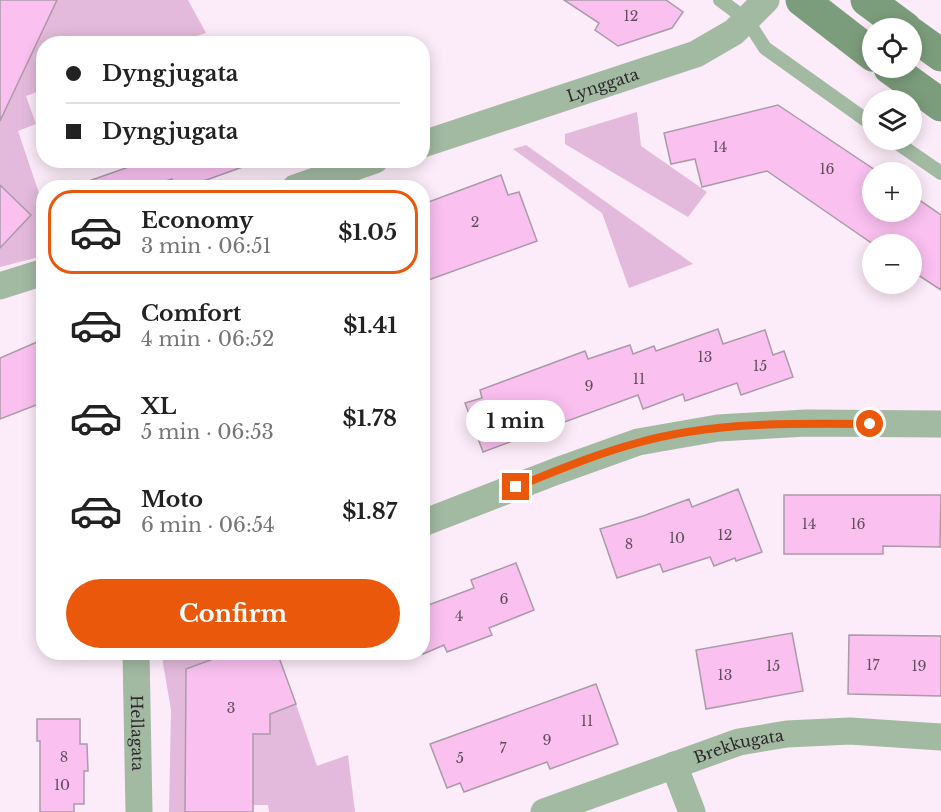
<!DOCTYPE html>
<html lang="en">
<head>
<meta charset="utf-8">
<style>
	body { margin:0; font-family:"Libre Baskerville",serif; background:#f6f6f6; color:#222; height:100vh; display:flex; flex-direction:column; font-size:22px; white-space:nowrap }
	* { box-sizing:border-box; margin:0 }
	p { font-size:20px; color:#767676 }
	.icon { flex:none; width:33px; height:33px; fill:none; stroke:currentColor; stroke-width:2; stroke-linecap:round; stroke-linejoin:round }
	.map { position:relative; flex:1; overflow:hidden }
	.sheet { position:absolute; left:36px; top:180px; width:394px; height:480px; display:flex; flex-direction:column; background:#fff; border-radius:24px; box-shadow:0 3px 15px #0003 }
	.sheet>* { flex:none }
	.guide { position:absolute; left:36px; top:36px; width:394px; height:132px; border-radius:24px; box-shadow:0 3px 15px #0003; display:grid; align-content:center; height:132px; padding:0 30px; background:#fff }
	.tools { position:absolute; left:862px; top:18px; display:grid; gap:12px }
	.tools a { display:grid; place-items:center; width:60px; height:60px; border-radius:50%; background:#fff; box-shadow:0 3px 15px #0003; font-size:30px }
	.end { position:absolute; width:27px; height:27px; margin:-14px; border:8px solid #ea580c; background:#fff; box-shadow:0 0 0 3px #fff }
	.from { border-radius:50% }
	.bubble { position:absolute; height:42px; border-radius:21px; background:#fff; box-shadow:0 3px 15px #0003; font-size:20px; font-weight:700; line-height:42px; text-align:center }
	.guide b { display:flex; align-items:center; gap:21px; height:57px; font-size:22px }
	.guide b+b { border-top:2px solid #e0e0e0 }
	.guide i { width:15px; height:15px; background:#222 }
	ul { padding:10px 0 0; list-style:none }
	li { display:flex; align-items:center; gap:18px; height:84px; margin:0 12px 9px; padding:0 18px; border:3px solid transparent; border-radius:24px }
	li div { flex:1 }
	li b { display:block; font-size:22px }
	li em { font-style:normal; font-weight:700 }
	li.on { border-color:#ea580c }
	li>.icon { width:54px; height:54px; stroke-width:1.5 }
	.primary-button { display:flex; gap:12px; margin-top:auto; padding:12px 30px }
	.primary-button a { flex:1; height:69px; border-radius:36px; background:#ea580c; color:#fff; font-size:24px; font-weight:700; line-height:69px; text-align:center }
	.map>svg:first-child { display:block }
	.green { fill:#e3badb }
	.building { fill:#fac0f0; stroke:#aa9ba7; stroke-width:1.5 }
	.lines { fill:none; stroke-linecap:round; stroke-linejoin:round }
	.lane { stroke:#a2b9a2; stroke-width:14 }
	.street { stroke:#a2b9a2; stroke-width:27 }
	.secondary { stroke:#7c9d7b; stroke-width:33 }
	.route { stroke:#ea580c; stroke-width:8 }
	.labels { text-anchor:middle; stroke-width:4.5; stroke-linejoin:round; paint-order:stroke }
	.number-label { font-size:14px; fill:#614e5d }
	.street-label { font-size:16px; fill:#2e282c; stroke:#fff }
</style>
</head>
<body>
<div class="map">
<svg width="941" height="812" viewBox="0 0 941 812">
	<rect width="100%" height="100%" fill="#fcebf8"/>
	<!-- green -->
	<g class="green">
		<polygon points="57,0 188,0 206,33 175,43 44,44 43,90 26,96 36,124 18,131 43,205 43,256 0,267 0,105"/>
		<polygon points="637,112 641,146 707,192 688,217 565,144 565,134"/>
		<polygon points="526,145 693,264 629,288 602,213 513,149"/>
		<polygon points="175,653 232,653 186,669 185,812 169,812 171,710 162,657"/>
		<polygon points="296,704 317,766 348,755 355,812 269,812 268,805 253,805 253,734 270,734 270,714"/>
	</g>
	<!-- building -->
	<g class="building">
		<polygon points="0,0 57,0 0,121"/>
		<polygon points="564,0 666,0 683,12 672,28 618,46 595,30 599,23"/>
		<polygon points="778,105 878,172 873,172 873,212 912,212 912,195 941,215 941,290 912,271 912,244 873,244 767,171 702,187 695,159 671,164 664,133"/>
		<polygon points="123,160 251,160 251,164 184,188 175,188 172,179 145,188 80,188 80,184 126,168"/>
		<polygon points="501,175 508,195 519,192 537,241 423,282 423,204"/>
		<polygon points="0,185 31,215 0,248"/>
		<polygon points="718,329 723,344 765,330 773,355 784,351 793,377 741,395 737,383 685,401 683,394 643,409 638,395 483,452 465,403 482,398 480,390 585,351 588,359 630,345 633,354 654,346 656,351"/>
		<polygon points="44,339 44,402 0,419 0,358"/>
		<polygon points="738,489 762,552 736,561 735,558 714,566 710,557 663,572 660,564 617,578 600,529 643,516 689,499 692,507"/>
		<polygon points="784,495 941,495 940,547 883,546 883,554 784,554"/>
		<polygon points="516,563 534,610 489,628 492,635 447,652 444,645 423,654 423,607 474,588 471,580"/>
		<polygon points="792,633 803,691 706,709 696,650"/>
		<polygon points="849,635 941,636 941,696 848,694"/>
		<polygon points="232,652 277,652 296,704 270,714 270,734 253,734 253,812 185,812 186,669"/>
		<polygon points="596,684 618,744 550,769 547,762 464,792 460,783 447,788 430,744"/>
		<polygon points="37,719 80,719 80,744 87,744 88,771 84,771 84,804 74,804 74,812 40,812 40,741 37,741"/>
	</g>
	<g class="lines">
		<!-- lane -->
		<g class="lane">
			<polyline points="720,0 747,20 765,48 873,125"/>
			<polyline points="893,140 941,173"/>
		</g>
		<!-- street -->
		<g class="street">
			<path id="s1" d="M423,144L696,54L734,32L766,0"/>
			<polyline points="295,188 375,160"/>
			<polyline points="0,286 44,272"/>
			<polyline points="423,523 557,471 638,442 718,428 806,423 941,424"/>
			<path id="s2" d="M136,652L139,812"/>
			<polyline points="674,765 692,812"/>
			<path id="s3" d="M544,812L739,742L787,734L850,731L941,737"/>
		</g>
		<!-- secondary -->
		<g class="secondary">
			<polyline points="802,0 873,55"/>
			<polyline points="867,0 905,28"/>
			<polyline points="912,34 941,55"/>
			<polyline points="890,68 941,105"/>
		</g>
	</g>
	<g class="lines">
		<!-- route -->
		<path class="route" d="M516,487C556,471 596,454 637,443C710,422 794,423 870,424"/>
	</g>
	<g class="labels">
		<!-- number labels -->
		<g class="number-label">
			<text x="631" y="21">12</text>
			<text x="720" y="152">14</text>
			<text x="827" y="174">16</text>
			<text x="475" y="227">2</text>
			<text x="705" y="362">13</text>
			<text x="760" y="371">15</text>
			<text x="639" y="384">11</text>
			<text x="589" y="391">9</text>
			<text x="809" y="529">14</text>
			<text x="858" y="529">16</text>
			<text x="725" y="540">12</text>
			<text x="677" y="543">10</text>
			<text x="629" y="549">8</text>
			<text x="504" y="604">6</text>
			<text x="459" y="621">4</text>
			<text x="873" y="670">17</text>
			<text x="773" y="671">15</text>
			<text x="919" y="671">19</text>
			<text x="725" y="680">13</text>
			<text x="231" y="713">3</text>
			<text x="587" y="726">11</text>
			<text x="547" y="745">9</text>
			<text x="503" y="753">7</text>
			<text x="64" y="762">8</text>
			<text x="460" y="763">5</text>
			<text x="62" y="790">10</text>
		</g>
		<!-- street labels -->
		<g class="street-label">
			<text dy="6" stroke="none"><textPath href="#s1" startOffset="189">Lynggata</textPath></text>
			<text dy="6" stroke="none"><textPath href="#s2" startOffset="81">Hellagata</textPath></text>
			<text dy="6" stroke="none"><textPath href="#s3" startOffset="206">Brekkugata</textPath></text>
		</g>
	</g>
</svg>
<div class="tools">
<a><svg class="icon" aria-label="locate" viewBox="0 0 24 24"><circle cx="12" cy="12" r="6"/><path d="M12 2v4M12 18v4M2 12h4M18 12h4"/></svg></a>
<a><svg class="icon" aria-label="layers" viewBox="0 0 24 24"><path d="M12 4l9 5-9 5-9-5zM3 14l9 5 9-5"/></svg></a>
<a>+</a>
<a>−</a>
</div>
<i class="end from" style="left:870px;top:424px"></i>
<i class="end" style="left:516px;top:487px"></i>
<div class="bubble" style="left:466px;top:400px;width:99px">1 min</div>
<div class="guide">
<b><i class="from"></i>Dyngjugata</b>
<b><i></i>Dyngjugata</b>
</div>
<section class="sheet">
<ul>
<li class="on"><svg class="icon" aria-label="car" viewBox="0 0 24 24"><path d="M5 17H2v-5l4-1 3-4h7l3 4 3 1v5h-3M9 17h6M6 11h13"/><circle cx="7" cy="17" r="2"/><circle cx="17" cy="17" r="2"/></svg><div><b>Economy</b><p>3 min · 06:51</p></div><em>$1.05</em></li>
<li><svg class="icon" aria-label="car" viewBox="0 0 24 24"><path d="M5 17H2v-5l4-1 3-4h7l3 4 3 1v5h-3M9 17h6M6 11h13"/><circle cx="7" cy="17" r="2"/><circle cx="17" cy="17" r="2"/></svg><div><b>Comfort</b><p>4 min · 06:52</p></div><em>$1.41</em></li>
<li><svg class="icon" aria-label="car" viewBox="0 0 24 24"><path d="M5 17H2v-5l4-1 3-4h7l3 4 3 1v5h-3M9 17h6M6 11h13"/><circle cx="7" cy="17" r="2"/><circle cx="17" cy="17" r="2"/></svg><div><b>XL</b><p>5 min · 06:53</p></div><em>$1.78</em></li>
<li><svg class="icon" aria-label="car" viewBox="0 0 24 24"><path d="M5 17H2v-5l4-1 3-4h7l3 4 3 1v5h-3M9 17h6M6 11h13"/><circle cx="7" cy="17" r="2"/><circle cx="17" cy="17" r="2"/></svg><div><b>Moto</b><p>6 min · 06:54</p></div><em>$1.87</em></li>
</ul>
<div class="primary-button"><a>Confirm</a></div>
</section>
</div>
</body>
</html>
